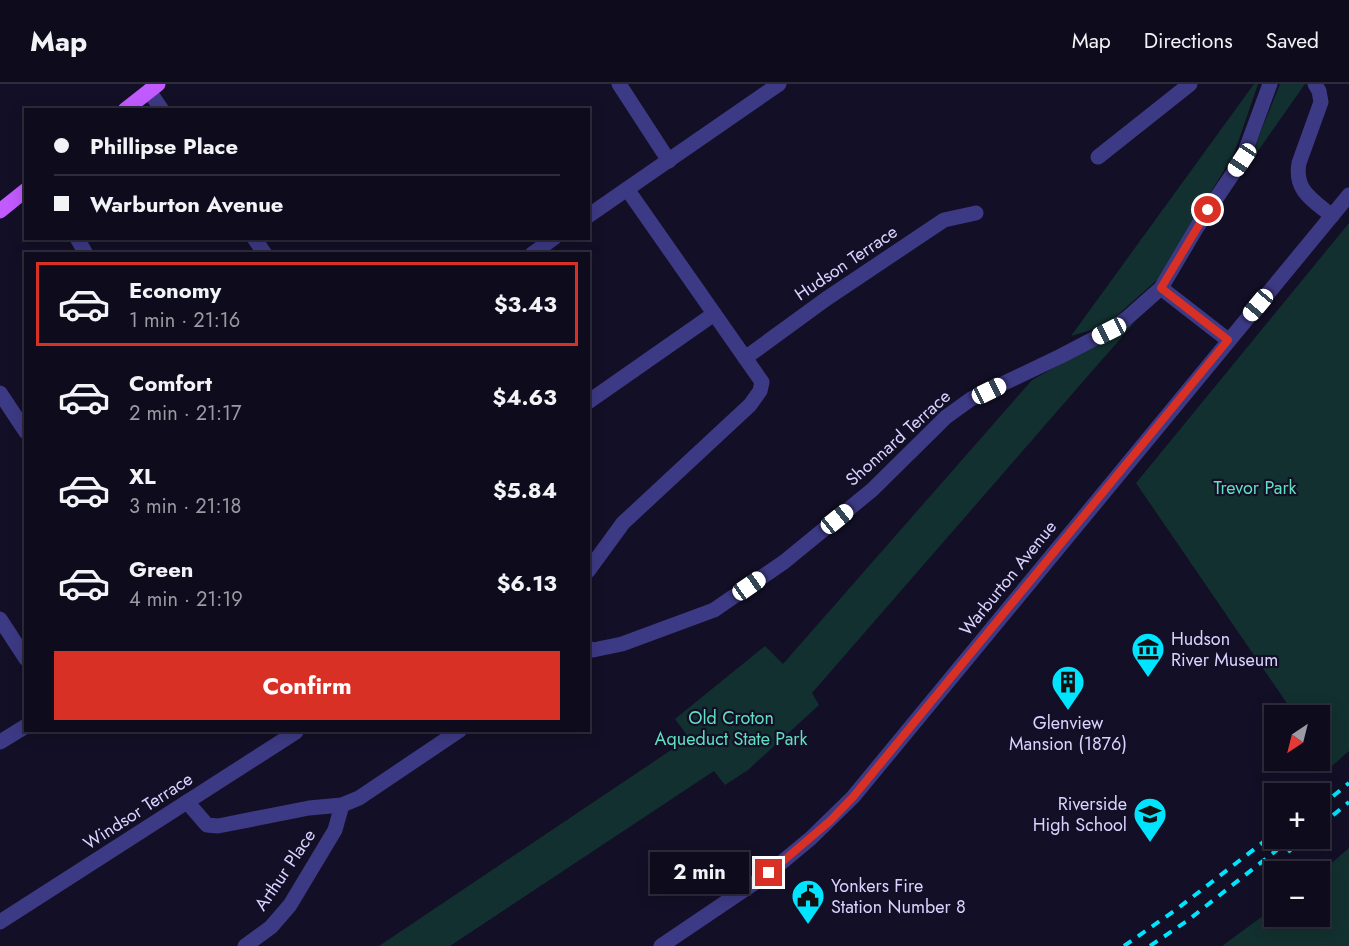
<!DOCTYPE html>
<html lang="en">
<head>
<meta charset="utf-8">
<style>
	body { margin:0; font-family:Jost,sans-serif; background:#171425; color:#f1f3f6; height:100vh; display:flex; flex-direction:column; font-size:22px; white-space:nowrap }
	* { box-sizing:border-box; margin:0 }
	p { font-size:20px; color:#9b9ba3 }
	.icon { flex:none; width:33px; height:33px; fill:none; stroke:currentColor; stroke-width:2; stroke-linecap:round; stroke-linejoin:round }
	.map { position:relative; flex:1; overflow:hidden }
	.side { position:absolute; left:24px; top:168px; width:566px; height:480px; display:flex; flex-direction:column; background:#0e0b1c; border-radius:0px; box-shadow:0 3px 15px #0003,0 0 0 2px #2e2b3b }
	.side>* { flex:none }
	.guide { position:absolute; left:24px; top:24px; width:566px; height:132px; border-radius:0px; box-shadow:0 3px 15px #0003,0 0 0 2px #2e2b3b; display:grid; align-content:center; height:132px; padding:0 30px; background:#0e0b1c }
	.needle { width:39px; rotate:215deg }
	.controls { position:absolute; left:1264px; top:621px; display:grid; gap:12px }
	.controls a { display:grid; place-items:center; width:66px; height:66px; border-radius:0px; background:#0e0b1c; box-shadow:0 3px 15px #0003,0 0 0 2px #2e2b3b; font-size:30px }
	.end { position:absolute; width:27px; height:27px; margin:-14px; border:8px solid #d93025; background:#fff; box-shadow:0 0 0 3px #fff }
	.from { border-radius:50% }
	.bubble { position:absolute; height:42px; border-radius:0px; background:#0e0b1c; box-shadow:0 3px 15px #0003,0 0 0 2px #2e2b3b; font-size:20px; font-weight:700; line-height:42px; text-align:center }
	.car { position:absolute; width:18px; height:36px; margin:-18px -9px; border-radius:8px; box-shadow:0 0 4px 2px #0007; background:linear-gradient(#fff 24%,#345 0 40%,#fff 0 76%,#345 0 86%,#fff 0) }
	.guide b { display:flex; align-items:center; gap:21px; height:57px; font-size:22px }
	.guide b+b { border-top:2px solid #2e2b3b }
	.guide i { width:15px; height:15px; background:#f1f3f6 }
	ul { padding:10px 0 0; list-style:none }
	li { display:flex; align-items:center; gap:18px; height:84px; margin:0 12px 9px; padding:0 18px; border:3px solid transparent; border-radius:0px }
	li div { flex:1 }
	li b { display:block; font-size:22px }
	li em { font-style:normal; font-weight:700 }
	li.selected { border-color:#d93025 }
	li>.icon { width:54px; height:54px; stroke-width:1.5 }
	.action { display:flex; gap:12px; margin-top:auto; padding:12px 30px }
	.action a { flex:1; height:69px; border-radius:0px; background:#d93025; color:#fff; font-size:24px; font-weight:700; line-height:69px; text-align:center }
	header { display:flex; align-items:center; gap:36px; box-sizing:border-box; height:84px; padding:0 30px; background:#0e0b1c; border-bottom:2px solid #2e2b3b }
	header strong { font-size:28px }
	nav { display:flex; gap:33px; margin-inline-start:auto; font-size:21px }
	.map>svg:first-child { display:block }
	.green { fill:#12302f }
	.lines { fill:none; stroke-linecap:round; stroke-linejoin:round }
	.minor { stroke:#3d3a85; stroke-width:15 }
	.tertiary { stroke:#3d3a85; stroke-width:15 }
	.primary { stroke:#c25bff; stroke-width:15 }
	.rail { stroke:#00e5ff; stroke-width:4; stroke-dasharray:9 8; stroke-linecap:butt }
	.route { stroke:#d93025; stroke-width:8 }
	.labels { text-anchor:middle; stroke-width:4.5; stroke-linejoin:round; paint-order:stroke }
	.street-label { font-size:18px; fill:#d9d4ff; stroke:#130f26 }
	.park-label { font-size:18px; fill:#5fe0c0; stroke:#130f26 }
	.poi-label { font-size:18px; fill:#d9d4ff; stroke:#130f26; text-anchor:start }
</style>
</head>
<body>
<header>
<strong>Map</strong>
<nav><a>Map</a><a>Directions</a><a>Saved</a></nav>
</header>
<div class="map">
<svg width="1349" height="862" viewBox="0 0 1349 862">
	<rect width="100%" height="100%" fill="#130f26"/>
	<!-- green -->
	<g class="green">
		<polygon points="1254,0 1258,0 1234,70 1158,195 1105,242 1071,252"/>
		<polygon points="1280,0 1305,0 1246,84"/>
		<polygon points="1349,139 1349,667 1331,683 1320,667 1320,632 1295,631 1136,399"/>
		<polygon points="1134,239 812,609 819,621 748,686 725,701 714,687 450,862 379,862 689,654 675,635 765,562 783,580 1032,296"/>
		<polygon points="1349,764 1349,862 1222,862 1275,823 1275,832 1320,832 1320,789"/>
	</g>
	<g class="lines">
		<!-- minor -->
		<g class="minor">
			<polyline points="619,0 669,77"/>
			<path d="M1315,0L1319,7L1321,18L1299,79C1294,107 1313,116 1332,132"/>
			<polyline points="149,7 162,26"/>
			<polyline points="1098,73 1190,0"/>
			<polyline points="588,132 779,0"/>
			<polyline points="77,154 86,170"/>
			<polyline points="254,154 265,170"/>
			<polyline points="532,170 554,154"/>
			<polyline points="1161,204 1228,256"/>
			<polyline points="745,274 826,215 944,136 976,129"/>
			<polyline points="0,309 26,348"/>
			<polyline points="588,318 714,230"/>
			<polyline points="588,487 623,439 750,321 760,307 762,298 627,105"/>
			<polyline points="0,535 26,575"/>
			<polyline points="588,564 593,566 622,560 714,526 784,478 872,406 946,333 971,315 1061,272 1109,247 1126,235 1161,204 1197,143 1242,76 1270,0"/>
			<polyline points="0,658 26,642"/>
			<polyline points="187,718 207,741 218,742 309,724 342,721 359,714 460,646"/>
			<polyline points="0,838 296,648"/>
			<polyline points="245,862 271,843 290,821 335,746 342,721"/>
		</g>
		<!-- tertiary -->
		<polyline class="tertiary" points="661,862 769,789 811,754 853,713 1349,111"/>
		<!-- primary -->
		<g class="primary">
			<polyline points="125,26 158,0"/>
			<polyline points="0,127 26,106"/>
		</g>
		<!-- rail -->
		<g class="rail">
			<polyline points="1320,723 1349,699"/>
			<polyline points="1320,742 1349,718"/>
			<polyline points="1288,768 1305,754"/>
			<polyline points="1124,862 1177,825 1275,749"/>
			<polyline points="1150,862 1187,837 1292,754"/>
		</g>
	</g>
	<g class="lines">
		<!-- route -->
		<polyline class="route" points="769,789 830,737 853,713 1228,256 1161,204 1208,126"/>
	</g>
	<!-- icons -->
	<defs>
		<symbol id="museum-pin" viewBox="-11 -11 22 30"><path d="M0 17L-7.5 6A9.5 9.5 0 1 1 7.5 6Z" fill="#00e5ff" stroke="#130f26"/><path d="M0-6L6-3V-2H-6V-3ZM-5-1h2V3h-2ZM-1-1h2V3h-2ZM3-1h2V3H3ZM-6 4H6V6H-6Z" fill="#111"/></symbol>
		<symbol id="building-pin" viewBox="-11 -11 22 30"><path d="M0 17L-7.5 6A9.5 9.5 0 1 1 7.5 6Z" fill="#00e5ff" stroke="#130f26"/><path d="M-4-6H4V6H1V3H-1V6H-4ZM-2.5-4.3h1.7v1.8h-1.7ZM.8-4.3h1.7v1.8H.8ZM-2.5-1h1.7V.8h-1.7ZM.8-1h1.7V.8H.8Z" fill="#111"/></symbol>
		<symbol id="school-pin" viewBox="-11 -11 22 30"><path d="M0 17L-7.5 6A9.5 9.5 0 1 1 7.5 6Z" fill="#00e5ff" stroke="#130f26"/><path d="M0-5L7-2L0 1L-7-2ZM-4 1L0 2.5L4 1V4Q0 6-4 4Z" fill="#111"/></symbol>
		<symbol id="civic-pin" viewBox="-11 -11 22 30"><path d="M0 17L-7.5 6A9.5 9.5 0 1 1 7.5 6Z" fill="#00e5ff" stroke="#130f26"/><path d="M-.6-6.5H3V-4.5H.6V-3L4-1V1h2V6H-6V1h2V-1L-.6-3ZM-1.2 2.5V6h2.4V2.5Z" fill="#111"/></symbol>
	</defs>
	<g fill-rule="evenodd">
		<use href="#museum-pin" x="1129" y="546" width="38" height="52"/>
		<use href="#building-pin" x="1049" y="579" width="38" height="52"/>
		<use href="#school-pin" x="1131" y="711" width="38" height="52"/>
		<use href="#civic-pin" x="789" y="793" width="38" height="52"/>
	</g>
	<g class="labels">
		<!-- street labels -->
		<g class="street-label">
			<text transform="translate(846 179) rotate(-34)" y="6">Hudson Terrace</text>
			<text transform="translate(898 354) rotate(-42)" y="6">Shonnard Terrace</text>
			<text transform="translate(1008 494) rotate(-51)" y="6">Warburton Avenue</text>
			<text transform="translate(138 727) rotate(-33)" y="6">Windsor Terrace</text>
			<text transform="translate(285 786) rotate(-56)" y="6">Arthur Place</text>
		</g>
		<!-- park labels -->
		<g class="park-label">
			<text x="1255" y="410">Trevor Park</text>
			<text x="731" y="640">Old Croton<tspan x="731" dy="21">Aqueduct State Park</tspan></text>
		</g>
		<!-- poi labels -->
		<g class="poi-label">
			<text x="1171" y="561">Hudson<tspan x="1171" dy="21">River Museum</tspan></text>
			<text x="1068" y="645" text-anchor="middle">Glenview<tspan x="1068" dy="21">Mansion (1876)</tspan></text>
			<text x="1127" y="726" text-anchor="end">Riverside<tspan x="1127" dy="21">High School</tspan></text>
			<text x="831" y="808">Yonkers Fire<tspan x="831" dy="21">Station Number 8</tspan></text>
		</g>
	</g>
</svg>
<div class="controls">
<a><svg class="needle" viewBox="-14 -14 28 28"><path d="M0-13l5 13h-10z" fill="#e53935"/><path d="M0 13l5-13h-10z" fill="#9b9ba3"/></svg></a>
<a>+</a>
<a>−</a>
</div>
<i class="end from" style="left:1208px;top:126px"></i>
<i class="end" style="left:769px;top:789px"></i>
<div class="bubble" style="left:650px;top:768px;width:99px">2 min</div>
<i class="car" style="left:1242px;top:76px;rotate:214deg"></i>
<i class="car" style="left:1258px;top:221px;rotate:220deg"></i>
<i class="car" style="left:1109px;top:247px;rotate:243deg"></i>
<i class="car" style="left:989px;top:307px;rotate:64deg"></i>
<i class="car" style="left:837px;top:435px;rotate:51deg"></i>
<i class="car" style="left:749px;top:502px;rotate:55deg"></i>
<div class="guide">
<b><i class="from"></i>Phillipse Place</b>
<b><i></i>Warburton Avenue</b>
</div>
<section class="side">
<ul>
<li class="selected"><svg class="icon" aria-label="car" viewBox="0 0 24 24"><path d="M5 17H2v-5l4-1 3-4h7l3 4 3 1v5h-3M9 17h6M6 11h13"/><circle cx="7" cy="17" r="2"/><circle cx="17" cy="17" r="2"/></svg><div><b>Economy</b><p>1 min · 21:16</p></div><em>$3.43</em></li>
<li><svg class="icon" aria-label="car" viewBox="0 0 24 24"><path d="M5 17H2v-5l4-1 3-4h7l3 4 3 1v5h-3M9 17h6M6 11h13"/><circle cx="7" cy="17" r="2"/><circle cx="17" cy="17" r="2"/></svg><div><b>Comfort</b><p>2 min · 21:17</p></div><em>$4.63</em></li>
<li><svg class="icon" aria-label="car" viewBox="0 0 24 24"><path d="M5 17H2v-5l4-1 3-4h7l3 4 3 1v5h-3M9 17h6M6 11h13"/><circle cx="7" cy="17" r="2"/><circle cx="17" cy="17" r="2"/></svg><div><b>XL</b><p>3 min · 21:18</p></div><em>$5.84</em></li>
<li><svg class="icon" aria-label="car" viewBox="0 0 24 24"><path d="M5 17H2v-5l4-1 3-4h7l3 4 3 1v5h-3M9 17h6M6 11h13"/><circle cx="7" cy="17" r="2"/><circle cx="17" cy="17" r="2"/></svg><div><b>Green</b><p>4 min · 21:19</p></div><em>$6.13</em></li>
</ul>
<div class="action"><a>Confirm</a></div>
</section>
</div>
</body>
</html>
